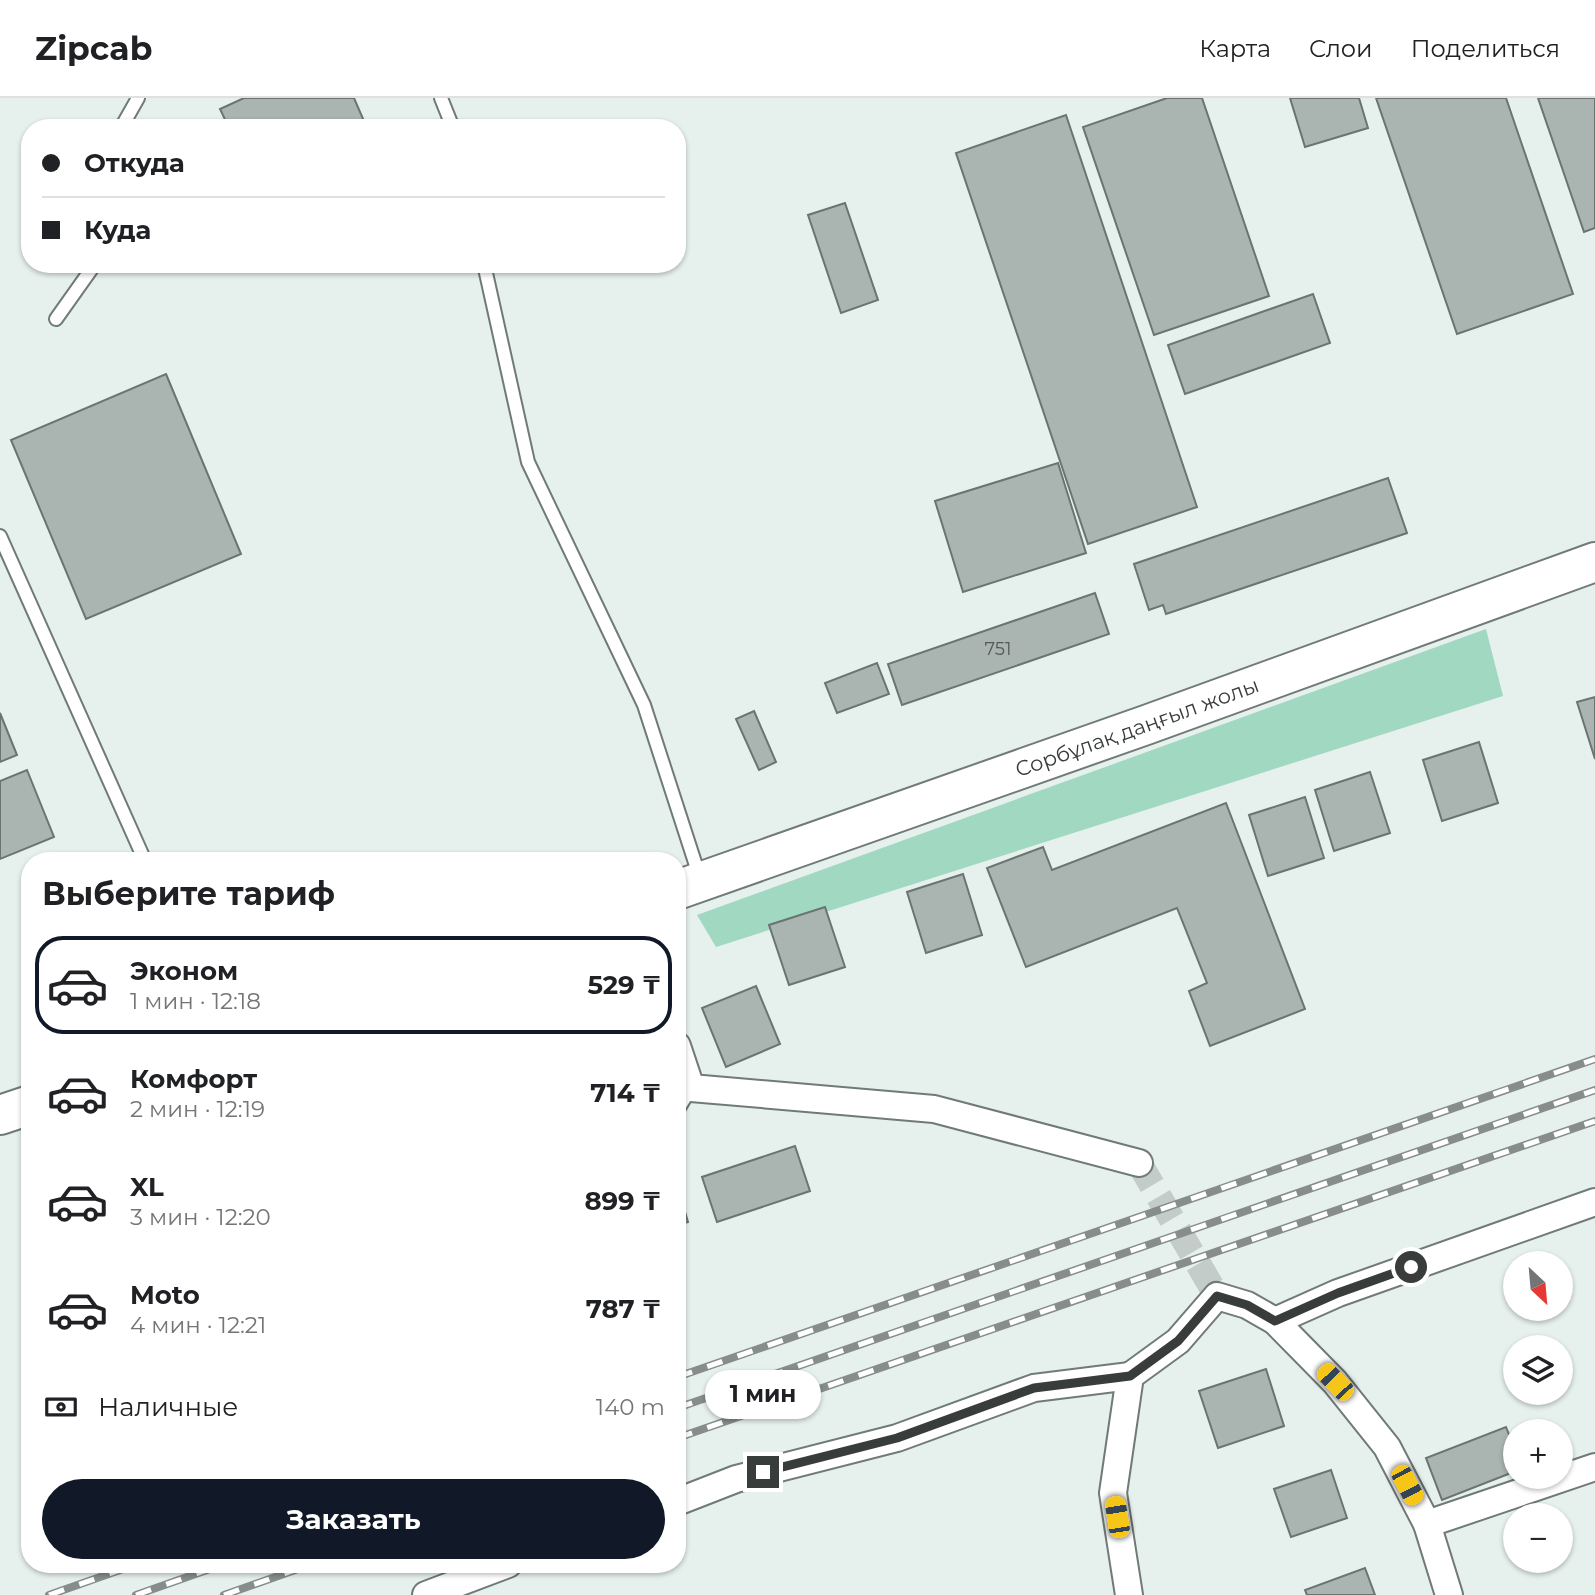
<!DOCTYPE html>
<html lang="ru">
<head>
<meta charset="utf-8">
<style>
	body { margin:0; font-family:Montserrat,sans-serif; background:#f2f2f2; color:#202124; height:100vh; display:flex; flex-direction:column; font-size:26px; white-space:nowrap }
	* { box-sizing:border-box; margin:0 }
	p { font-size:23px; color:#757577 }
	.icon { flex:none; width:38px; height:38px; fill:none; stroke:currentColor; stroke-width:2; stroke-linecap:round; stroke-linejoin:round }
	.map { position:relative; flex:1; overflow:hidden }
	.panel { position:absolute; left:21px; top:754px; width:665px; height:721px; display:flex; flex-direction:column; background:#fff; border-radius:28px; box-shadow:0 2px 5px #0004 }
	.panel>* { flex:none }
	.hud { position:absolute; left:21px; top:21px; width:665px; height:154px; border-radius:28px; box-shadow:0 2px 5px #0004; display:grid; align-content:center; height:154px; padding:0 21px; background:#fff }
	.needle { width:46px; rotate:154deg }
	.buttons { position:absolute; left:1503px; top:1153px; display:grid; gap:14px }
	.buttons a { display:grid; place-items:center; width:70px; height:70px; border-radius:50%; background:#fff; box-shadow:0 2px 5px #0004; font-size:35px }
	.end { position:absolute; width:32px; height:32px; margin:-16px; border:9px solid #383c3a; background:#fff; box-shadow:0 0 0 4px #fff }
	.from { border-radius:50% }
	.bubble { position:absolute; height:49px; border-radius:24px; background:#fff; box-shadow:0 2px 5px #0004; font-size:23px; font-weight:700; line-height:49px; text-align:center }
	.car { position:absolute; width:21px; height:42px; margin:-21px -10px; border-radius:9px; box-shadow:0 0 5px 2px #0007; background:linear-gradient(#f5c518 24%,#345 0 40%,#f5c518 0 76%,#345 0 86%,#f5c518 0) }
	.hud b { display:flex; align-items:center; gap:24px; height:66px; font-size:26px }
	.hud b+b { border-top:2px solid #e0e0e0 }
	.hud i { width:18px; height:18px; background:#202124 }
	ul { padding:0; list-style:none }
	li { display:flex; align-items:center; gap:21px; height:98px; margin:0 14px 10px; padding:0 7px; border:4px solid transparent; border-radius:28px }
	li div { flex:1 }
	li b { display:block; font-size:26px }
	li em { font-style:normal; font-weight:700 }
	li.current { border-color:#111827 }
	li>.icon { width:63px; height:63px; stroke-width:1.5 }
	h2 { padding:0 21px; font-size:32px; line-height:84px }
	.pay { display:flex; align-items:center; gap:18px; height:77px; padding:0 21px; font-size:26px }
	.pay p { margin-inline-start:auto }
	.button { display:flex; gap:14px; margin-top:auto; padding:14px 21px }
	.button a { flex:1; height:80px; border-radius:42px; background:#111827; color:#fff; font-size:28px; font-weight:700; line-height:80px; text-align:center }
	header { display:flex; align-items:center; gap:42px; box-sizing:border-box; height:98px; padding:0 35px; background:#fff; border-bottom:2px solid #e0e0e0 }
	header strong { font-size:33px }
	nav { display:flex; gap:38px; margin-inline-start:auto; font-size:24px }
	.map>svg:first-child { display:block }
	.green { fill:#a0d8c2 }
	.building { fill:#aab4b0; stroke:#6a7470; stroke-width:2 }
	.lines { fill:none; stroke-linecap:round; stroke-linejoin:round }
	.street-tunnel { stroke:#c3ccc8; stroke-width:26; stroke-dasharray:26 13; stroke-linecap:butt }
	.lane-casing { stroke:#707a76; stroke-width:16 }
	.street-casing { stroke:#707a76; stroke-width:30 }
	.primary-casing { stroke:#707a76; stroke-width:42 }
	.lane { stroke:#fff; stroke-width:12 }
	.street { stroke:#fff; stroke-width:26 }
	.primary { stroke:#fff; stroke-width:38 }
	.rail-casing { stroke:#868d8a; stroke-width:8 }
	.rail { stroke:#fff; stroke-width:5; stroke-dasharray:16; stroke-linecap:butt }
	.route { stroke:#383c3a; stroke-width:9 }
	.labels { text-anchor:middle; stroke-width:5; stroke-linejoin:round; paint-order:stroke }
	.number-label { font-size:18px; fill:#545a58 }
	.street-label { font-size:21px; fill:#383c3a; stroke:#fff }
</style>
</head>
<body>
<header>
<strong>Zipcab</strong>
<nav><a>Карта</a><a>Слои</a><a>Поделиться</a></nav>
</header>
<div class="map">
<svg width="1595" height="1497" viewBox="0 0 1595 1497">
	<rect width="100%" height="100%" fill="#e6f0ec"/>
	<!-- green -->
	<polygon class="green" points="1486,531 1503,598 716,849 697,817"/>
	<!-- building -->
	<g class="building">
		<polygon points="244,0 354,0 367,30 229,30 220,11"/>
		<polygon points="1167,0 1202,0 1269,198 1154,237 1083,29"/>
		<polygon points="1290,0 1359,0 1368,30 1305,49"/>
		<polygon points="1376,0 1506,0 1573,196 1457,236"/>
		<polygon points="1538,0 1595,0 1595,130 1584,134"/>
		<polygon points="1066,17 1197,409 1088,446 956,55"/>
		<polygon points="845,105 878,202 841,215 808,117"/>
		<polygon points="1313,196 1330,245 1185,296 1168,247"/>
		<polygon points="166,276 241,456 86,521 11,342"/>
		<polygon points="1058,365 1086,455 963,494 935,403"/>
		<polygon points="1388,380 1407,435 1166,516 1163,507 1149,512 1134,466"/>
		<polygon points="1095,495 1109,536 902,607 888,566"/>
		<polygon points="877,565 889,596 837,615 825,585"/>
		<polygon points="1595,599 1595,661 1577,604"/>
		<polygon points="754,613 776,664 759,672 736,621"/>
		<polygon points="0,615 17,657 0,664"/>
		<polygon points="1479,644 1498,705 1442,723 1423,662"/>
		<polygon points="27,672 54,739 0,761 0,683"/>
		<polygon points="1370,674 1390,735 1334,753 1315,692"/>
		<polygon points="1305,699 1324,760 1268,778 1249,717"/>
		<polygon points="1226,705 1305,911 1210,948 1189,893 1207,885 1177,810 1026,869 987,770 1043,749 1052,772"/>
		<polygon points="963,776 982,837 926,855 907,794"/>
		<polygon points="825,809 845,869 789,887 769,827"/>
		<polygon points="756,888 780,946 726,969 702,910"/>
		<polygon points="795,1048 810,1093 717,1124 702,1079"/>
		<polygon points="677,1086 688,1124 677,1127"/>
		<polygon points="1266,1271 1284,1328 1218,1350 1199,1293"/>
		<polygon points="1506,1329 1516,1354 1516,1373 1442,1402 1426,1360"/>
		<polygon points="1331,1372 1347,1420 1291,1439 1274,1391"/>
		<polygon points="1365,1470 1375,1497 1307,1497 1305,1492"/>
	</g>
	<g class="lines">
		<!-- street-tunnel -->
		<polyline class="street-tunnel" points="1139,1065 1217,1198"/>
		<defs>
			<g id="lane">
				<polyline points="441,0 453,30"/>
				<polyline points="121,30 138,0"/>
				<polyline points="484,166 528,364 644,607 700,780"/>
				<polyline points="56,221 95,166"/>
				<polyline points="0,438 145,763"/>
				<polyline points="677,1013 691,990"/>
			</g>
			<g id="street">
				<polyline points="677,948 691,990 934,1011 1139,1065"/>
				<polyline points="1275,1223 1338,1195 1595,1104"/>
				<polyline points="677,1404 736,1381 897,1340 1034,1290 1130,1278"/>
				<polyline points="1427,1426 1595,1369"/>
				<polyline points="426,1497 508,1466"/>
				<polyline points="1129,1497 1113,1395 1130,1278 1178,1243 1217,1198 1247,1207 1275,1223 1335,1284 1387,1349 1427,1426 1449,1497"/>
			</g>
			<g id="primary">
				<path id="s1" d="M677,792L1146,627L1595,464"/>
				<polyline points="0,1017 30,1007"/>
			</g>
		</defs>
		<!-- lane casing -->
		<use href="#lane" class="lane-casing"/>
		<!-- street casing -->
		<use href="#street" class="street-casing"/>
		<!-- primary casing -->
		<use href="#primary" class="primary-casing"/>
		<!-- lane -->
		<use href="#lane" class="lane"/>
		<!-- street -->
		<use href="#street" class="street"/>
		<!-- primary -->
		<use href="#primary" class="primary"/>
		<defs>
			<g id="rail">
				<polyline points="677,1279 1595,961"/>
				<polyline points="677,1310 1595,992"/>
				<polyline points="677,1340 1595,1023"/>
				<polyline points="49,1497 137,1466"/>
				<polyline points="136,1497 224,1466"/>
				<polyline points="224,1497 312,1466"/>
			</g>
		</defs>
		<!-- rail casing -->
		<use href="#rail" class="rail-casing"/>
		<!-- rail -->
		<use href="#rail" class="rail"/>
	</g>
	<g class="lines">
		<!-- route -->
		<polyline class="route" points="763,1374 897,1340 1034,1290 1130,1278 1178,1243 1217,1198 1247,1207 1275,1223 1338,1195 1411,1169"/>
	</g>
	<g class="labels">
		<!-- number labels -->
		<g class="number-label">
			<text x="998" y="557">751</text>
		</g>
		<!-- street labels -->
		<g class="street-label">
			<text dy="7" stroke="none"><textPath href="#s1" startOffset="488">Сорбұлақ даңғыл жолы</textPath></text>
		</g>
	</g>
</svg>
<div class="buttons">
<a><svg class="needle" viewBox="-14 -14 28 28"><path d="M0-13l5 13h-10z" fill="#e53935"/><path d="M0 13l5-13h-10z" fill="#757577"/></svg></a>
<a><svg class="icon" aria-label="layers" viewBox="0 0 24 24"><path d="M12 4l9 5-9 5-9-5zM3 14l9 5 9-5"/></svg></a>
<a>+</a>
<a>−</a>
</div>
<i class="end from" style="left:1411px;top:1169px"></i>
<i class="end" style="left:763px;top:1374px"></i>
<div class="bubble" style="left:705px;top:1272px;width:116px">1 мин</div>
<i class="car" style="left:1335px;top:1284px;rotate:316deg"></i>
<i class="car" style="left:1407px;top:1387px;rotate:152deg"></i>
<i class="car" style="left:1117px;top:1419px;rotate:351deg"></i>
<div class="hud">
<b><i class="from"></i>Откуда</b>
<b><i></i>Куда</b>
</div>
<section class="panel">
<h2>Выберите тариф</h2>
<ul>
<li class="current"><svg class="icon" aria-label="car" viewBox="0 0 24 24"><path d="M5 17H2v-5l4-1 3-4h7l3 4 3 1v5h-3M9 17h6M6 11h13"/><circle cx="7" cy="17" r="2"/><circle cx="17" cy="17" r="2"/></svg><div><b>Эконом</b><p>1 мин · 12:18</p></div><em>529 ₸</em></li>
<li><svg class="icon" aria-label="car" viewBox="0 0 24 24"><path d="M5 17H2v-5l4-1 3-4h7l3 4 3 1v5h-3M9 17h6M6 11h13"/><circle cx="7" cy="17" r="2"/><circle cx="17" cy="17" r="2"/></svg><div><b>Комфорт</b><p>2 мин · 12:19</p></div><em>714 ₸</em></li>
<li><svg class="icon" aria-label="car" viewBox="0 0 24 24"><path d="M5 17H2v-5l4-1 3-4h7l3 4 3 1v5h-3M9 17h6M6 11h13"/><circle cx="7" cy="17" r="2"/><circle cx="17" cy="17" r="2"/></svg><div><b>XL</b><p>3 мин · 12:20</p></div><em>899 ₸</em></li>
<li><svg class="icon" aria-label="car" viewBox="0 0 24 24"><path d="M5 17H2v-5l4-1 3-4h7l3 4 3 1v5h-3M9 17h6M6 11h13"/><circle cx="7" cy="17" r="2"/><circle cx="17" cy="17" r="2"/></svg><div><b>Moto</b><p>4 мин · 12:21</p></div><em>787 ₸</em></li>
</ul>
<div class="pay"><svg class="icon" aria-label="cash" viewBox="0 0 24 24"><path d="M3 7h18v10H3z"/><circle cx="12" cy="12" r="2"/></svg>Наличные<p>140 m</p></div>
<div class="button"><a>Заказать</a></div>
</section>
</div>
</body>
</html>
